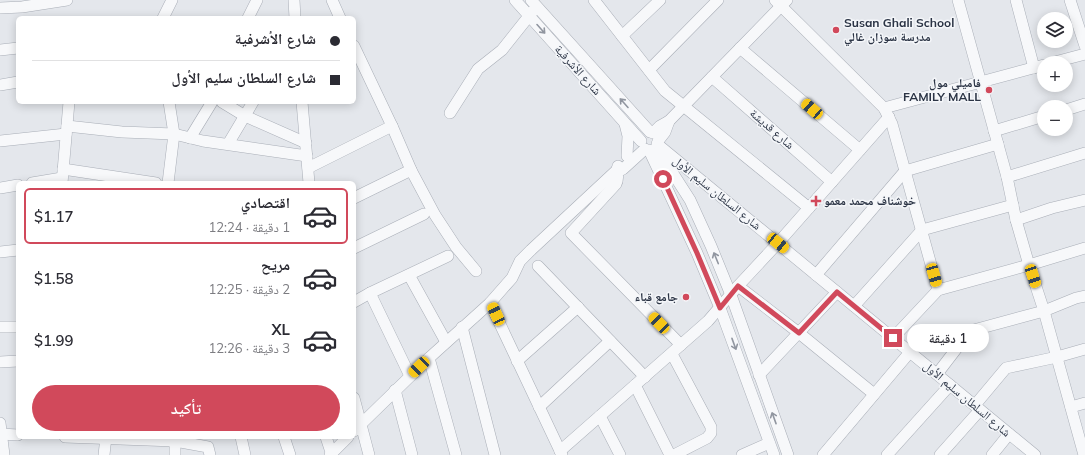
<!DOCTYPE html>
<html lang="ar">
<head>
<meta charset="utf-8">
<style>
	body { margin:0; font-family:Mulish,"Noto Naskh Arabic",sans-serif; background:#f2f2f3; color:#2b2b33; direction:rtl; height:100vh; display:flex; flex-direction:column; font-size:15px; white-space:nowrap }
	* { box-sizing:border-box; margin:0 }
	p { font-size:13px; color:#7c7c81 }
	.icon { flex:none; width:22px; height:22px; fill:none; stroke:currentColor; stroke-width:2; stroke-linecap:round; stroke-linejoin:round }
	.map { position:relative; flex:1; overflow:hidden; direction:ltr }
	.panel { position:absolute; left:16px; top:181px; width:340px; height:258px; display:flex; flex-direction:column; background:#fff; border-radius:6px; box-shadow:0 2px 10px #0003; direction:rtl }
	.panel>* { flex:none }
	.guide { position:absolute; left:16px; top:16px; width:340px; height:88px; border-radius:6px; box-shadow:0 2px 10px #0003; direction:rtl; display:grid; align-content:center; height:88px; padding:0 16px; background:#fff }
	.controls { position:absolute; left:1037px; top:12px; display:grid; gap:8px }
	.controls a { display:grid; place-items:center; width:36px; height:36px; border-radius:50%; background:#fff; box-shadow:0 2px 10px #0003; font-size:20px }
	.end { position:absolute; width:18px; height:18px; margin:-9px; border:5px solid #d1495b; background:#fff; box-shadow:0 0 0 2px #fff }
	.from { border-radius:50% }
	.bubble { position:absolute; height:28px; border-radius:14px; background:#fff; box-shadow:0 2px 10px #0003; font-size:13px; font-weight:600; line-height:28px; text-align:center; direction:rtl }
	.car { position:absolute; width:12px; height:24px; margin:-12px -6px; border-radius:5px; box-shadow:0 0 3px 1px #0007; background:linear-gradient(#f5c518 24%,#345 0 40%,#f5c518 0 76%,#345 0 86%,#f5c518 0) }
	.guide b { display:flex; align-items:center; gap:14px; height:38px; font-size:15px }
	.guide b+b { border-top:1px solid #e1e1e2 }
	.guide i { width:10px; height:10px; background:#2b2b33 }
	ul { padding:7px 0 0; list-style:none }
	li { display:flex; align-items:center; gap:12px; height:56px; margin:0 8px 6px; padding:0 8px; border:2px solid transparent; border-radius:6px }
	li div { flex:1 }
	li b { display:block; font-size:15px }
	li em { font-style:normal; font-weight:600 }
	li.current { border-color:#d1495b }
	li>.icon { width:36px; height:36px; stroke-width:1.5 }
	.cta { display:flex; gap:8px; margin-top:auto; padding:8px 16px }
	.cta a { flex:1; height:46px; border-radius:24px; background:#d1495b; color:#fff; font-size:16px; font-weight:600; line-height:46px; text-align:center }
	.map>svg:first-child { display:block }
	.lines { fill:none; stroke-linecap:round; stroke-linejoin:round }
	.minor-casing { stroke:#a9aeb7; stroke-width:12 }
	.minor { stroke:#f7f8fa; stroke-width:11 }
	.oneway { stroke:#9196a0 }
	.route { stroke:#d1495b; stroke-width:5 }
	.poi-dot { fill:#d1495b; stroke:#f4f6f9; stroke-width:1.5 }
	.labels { text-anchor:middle; stroke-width:3; stroke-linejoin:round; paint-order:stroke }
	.poi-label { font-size:12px; font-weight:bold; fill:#2b3445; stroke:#f4f6f9; text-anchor:start }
	.street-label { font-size:12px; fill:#2b3445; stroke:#f4f6f9 }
</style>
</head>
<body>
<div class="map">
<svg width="1085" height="455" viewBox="0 0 1085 455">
	<rect width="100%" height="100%" fill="#e4e7ec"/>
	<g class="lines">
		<defs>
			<g id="minor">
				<polyline points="294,0 295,18"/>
				<polyline points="332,0 340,18"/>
				<polyline points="515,0 641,141"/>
				<polyline points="531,0 650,132"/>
				<polyline points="594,0 665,91 809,208"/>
				<polyline points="775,0 884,108 892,124 938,290"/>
				<polyline points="958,0 1007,177 1016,220 1029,265 1044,311 1084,455"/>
				<polyline points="1016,0 1034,68"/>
				<polyline points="1070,0 1085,46"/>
				<polyline points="0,8 22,7 67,0"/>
				<polyline points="163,18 172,0"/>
				<polyline points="248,18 257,0"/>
				<polyline points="622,36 660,0"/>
				<polyline points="354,46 392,126 411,170 435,215 456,247 476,271"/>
				<polyline points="740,48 860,150"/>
				<polyline points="0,50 18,48"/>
				<polyline points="1051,63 1085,54"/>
				<polyline points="649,70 718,0"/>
				<polyline points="712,77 832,182"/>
				<polyline points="0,85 18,82"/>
				<polyline points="222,102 245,116 306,143"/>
				<polyline points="302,102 309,183"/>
				<polyline points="884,108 1044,65"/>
				<polyline points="1066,110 1085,104"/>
				<polyline points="450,113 478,69 502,50 533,11"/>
				<polyline points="625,124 628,136 627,156"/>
				<polyline points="67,126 122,132 174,134 203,141 307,156"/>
				<polyline points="994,131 1044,116"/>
				<polyline points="653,133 660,126 669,121 787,0"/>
				<polyline points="190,138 212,102"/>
				<polyline points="0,141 66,134"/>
				<polyline points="658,141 665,132 669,121"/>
				<polyline points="228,144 253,102"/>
				<polyline points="657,144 1035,455"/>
				<polyline points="656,148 674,175 690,200 711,246 731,295 788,455"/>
				<polyline points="649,150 697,253 720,308 774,455"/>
				<path d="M618,166C615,173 620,177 616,184L571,233L681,345"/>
				<polyline points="308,168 392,126"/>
				<polyline points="63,169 156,183"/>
				<polyline points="1007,177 1085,153"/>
				<polyline points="32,183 62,178"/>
				<polyline points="62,183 69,102"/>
				<polyline points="168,183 174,134 169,102"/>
				<polyline points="0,188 18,185"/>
				<polyline points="354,198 411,170"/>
				<polyline points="1016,220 1052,208 1085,200"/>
				<polyline points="354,248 424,214"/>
				<polyline points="0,252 18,250"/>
				<polyline points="538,266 645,377"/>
				<polyline points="409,275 446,342"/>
				<polyline points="816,275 905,171 998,144"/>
				<polyline points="738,286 799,333 874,394"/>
				<polyline points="370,293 410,376"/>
				<polyline points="354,302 370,293 448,256"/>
				<polyline points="490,303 562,455"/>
				<polyline points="854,306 922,230 1013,205"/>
				<polyline points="0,327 18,327"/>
				<polyline points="462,327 495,455"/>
				<polyline points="893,338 938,290 1029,265 1085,248"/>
				<polyline points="672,354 711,427 711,433 707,438 674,455"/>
				<polyline points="429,358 456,455"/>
				<polyline points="517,361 578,307"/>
				<polyline points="0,362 18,361"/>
				<polyline points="937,374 970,331 1044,311 1076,298 1085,296"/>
				<polyline points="759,375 837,292"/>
				<polyline points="635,385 670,455"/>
				<polyline points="395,390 412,455"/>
				<polyline points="354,398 369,455"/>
				<polyline points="975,405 1006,368 1057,357 1085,349"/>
				<polyline points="539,407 610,341"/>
				<polyline points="1071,407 1085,403"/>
				<polyline points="600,416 620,455"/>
				<polyline points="0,423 4,455"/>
				<polyline points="354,431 429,358 490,303 512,278 520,261 531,250 617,170 619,171 623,169 645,149"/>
				<polyline points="0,434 18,435"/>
				<polyline points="65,437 175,441 208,447 210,455"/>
				<polyline points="241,437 245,455"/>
				<polyline points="284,437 290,455"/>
				<polyline points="326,437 332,455"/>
				<polyline points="560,451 708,321 738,286 778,243 889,117"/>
				<polyline points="104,455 106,437"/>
				<polyline points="175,455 175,441"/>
				<polyline points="330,455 348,437"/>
				<polyline points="742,455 769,443"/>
				<polyline points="823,455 910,352"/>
				<polyline points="887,455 950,385"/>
				<polyline points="940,455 980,410"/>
				<polyline points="992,455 1009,434"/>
			</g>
		</defs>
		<!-- minor casing -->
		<use href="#minor" class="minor-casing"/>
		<!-- minor -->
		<use href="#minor" class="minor"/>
	</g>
	<!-- one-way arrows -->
	<defs><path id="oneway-shaft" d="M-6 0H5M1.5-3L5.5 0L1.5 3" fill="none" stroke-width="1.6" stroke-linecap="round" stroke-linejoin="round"/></defs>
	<g class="oneway">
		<use href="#oneway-shaft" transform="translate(541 29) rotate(48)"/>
		<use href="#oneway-shaft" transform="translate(624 103) rotate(-132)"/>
		<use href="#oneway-shaft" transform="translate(716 258) rotate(-112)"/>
		<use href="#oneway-shaft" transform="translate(734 344) rotate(70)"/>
		<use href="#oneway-shaft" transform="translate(774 418) rotate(-110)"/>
	</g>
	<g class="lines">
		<!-- route -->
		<polyline class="route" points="663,179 697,253 720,308 738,286 799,333 837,292 893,338"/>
	</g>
	<!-- markers -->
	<g class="poi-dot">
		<circle cx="836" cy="30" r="4"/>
		<circle cx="989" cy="90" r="4"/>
		<path d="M814 195h4v4h4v4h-4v4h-4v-4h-4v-4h4z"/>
		<circle cx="686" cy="297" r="4"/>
	</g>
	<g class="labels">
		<!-- poi labels -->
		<g class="poi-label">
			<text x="844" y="27">Susan Ghali School<tspan x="844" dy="14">مدرسة سوزان غالي</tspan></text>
			<text x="981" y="87" text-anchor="end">فاميلي مول<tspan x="981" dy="14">FAMILY MALL</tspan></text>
			<text x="824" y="205">خوشناف محمد معمو</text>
			<text x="678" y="301" text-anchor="end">جامع قباء</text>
		</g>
		<!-- street labels -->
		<g class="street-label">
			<text transform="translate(578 70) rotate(48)" y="4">شارع الأشرفية</text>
			<text transform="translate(772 129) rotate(41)" y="4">شارع قديشة</text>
			<text transform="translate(717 193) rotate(39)" y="4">شارع السلطان سليم الأول</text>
			<text transform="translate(967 399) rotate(40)" y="4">شارع السلطان سليم الأول</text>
		</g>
	</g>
</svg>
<div class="controls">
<a><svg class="icon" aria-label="layers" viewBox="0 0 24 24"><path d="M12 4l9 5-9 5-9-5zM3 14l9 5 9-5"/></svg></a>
<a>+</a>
<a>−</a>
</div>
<i class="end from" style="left:663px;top:179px"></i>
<i class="end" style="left:893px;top:338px"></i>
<div class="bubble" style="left:907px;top:324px;width:82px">1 دقيقة</div>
<i class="car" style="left:812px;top:109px;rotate:311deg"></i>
<i class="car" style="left:778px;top:243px;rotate:129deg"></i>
<i class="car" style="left:934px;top:275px;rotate:164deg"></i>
<i class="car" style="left:1033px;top:276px;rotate:162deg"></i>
<i class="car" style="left:496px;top:314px;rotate:335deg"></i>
<i class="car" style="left:659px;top:323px;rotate:316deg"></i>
<i class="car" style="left:419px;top:367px;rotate:226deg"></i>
<div class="guide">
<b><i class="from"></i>شارع الأشرفية</b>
<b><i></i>شارع السلطان سليم الأول</b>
</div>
<section class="panel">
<ul>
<li class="current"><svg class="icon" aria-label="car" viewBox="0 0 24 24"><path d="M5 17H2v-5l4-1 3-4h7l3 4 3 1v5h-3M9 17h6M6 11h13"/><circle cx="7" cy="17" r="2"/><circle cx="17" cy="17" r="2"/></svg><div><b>اقتصادي</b><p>1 دقيقة · 12:24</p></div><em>$1.17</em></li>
<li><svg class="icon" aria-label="car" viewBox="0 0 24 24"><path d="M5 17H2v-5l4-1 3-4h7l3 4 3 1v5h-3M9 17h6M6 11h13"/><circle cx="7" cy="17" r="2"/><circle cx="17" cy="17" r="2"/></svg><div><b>مريح</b><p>2 دقيقة · 12:25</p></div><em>$1.58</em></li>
<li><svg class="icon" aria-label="car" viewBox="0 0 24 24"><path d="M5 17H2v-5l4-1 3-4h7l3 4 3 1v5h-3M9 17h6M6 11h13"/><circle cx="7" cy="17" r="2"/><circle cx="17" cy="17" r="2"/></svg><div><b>XL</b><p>3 دقيقة · 12:26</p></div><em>$1.99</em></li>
</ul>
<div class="cta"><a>تأكيد</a></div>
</section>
</div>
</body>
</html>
